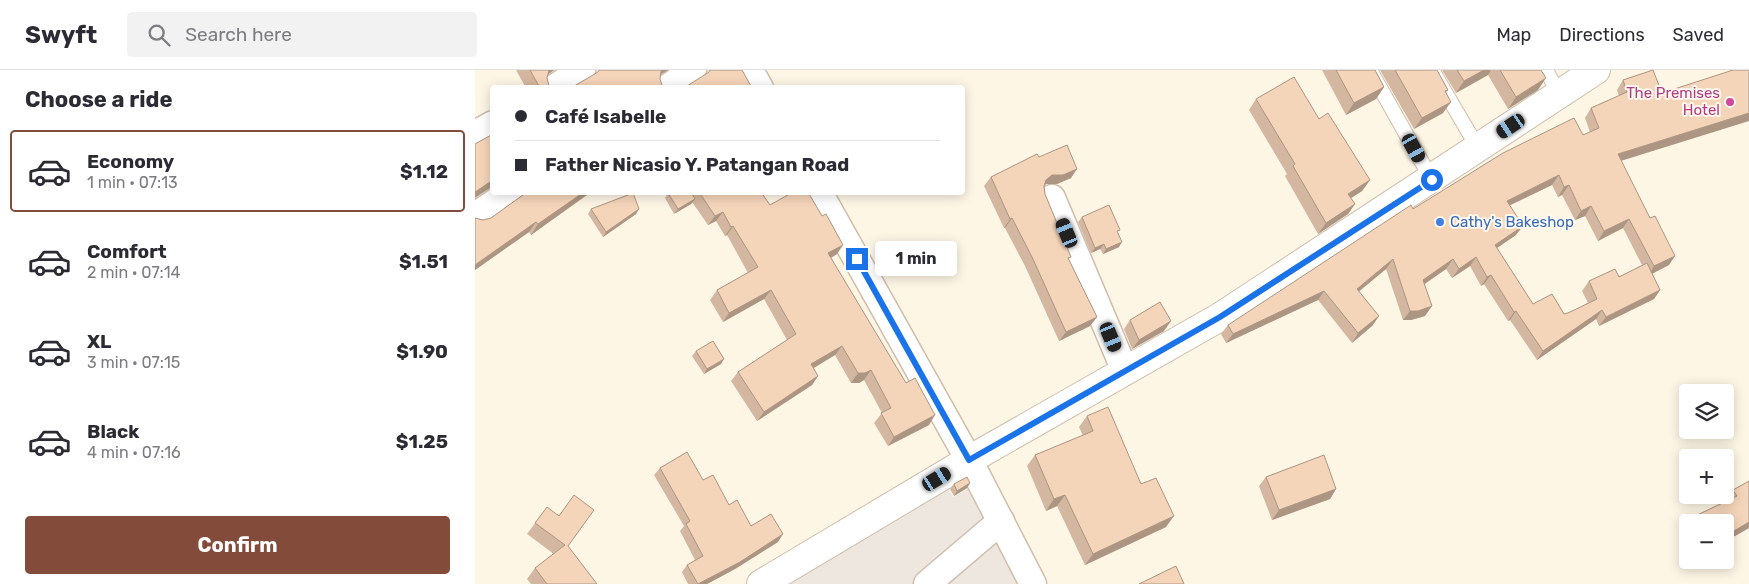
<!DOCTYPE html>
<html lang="en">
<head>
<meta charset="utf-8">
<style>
	body { margin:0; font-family:Rubik,sans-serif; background:#f2f2f3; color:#2b2b33; height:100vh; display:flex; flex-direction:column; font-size:19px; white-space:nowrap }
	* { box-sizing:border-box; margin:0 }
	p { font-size:16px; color:#7c7c81 }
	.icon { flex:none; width:28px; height:28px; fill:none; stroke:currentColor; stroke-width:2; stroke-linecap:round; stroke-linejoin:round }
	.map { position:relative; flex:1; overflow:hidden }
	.panel { display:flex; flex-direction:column; background:#fff; width:475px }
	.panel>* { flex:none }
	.hud { position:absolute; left:15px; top:15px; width:475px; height:110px; border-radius:5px; box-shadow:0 2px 12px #0003; display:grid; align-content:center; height:110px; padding:0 25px; background:#fff }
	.tools { position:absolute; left:1204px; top:314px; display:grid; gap:10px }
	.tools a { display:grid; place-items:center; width:55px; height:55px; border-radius:5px; background:#fff; box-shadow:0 2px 12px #0003; font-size:25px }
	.end { position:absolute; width:22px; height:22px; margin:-11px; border:6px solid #1a73e8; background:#fff; box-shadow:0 0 0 2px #fff }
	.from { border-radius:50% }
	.bubble { position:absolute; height:35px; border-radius:5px; background:#fff; box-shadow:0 2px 12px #0003; font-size:16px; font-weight:700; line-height:35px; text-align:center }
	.car { position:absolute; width:15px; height:30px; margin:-15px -8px; border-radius:6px; box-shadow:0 0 4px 1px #0007; background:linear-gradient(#222 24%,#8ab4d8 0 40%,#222 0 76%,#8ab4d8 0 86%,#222 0) }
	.hud b { display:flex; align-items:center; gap:18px; height:48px; font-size:19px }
	.hud b+b { border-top:1px solid #e1e1e2 }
	.hud i { width:12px; height:12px; background:#2b2b33 }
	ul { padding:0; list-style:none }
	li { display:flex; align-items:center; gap:15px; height:82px; margin:0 10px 8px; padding:0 15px; border:2px solid transparent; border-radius:5px }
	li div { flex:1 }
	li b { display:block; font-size:19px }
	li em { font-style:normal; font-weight:700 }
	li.selected { border-color:#834c3a }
	li>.icon { width:45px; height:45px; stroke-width:1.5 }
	h2 { padding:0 25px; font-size:22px; line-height:60px }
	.cta { display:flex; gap:10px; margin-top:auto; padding:10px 25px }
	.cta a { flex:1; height:58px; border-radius:5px; background:#834c3a; color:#fff; font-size:20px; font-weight:700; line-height:58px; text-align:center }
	header { display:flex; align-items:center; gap:30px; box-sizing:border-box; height:70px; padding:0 25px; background:#fff; border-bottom:1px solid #e1e1e2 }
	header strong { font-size:24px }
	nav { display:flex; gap:28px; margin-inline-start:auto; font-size:18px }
	.search { width:350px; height:45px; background:#f2f2f3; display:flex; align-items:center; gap:12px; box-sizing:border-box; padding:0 18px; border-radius:5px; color:#7c7c81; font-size:19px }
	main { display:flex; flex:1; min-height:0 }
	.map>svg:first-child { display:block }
	.industrial { fill:#ede7df }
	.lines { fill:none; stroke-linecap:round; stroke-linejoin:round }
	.service-casing { stroke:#d0bdaa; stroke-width:16 }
	.minor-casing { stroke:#d0bdaa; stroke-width:29 }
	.tertiary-casing { stroke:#d0bdaa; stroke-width:30 }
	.service { stroke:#fff; stroke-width:14 }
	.minor { stroke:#fff; stroke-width:26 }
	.tertiary { stroke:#fff; stroke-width:28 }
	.wall { fill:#d3b7a0; fill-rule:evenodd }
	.shaded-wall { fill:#ac9582 }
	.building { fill:#f5d5ba; stroke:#ac9582 }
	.route { stroke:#1a73e8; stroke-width:6 }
	.hotel-dot { fill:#d1479c; stroke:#fff9ed; stroke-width:2 }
	.shop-dot { fill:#3f7fe0; stroke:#fff9ed; stroke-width:2 }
	.labels { text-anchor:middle; stroke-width:4; stroke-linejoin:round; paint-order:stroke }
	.hotel-label { font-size:15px; fill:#b23c85; stroke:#fff9ed; text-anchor:end }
	.shop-label { font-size:15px; fill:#366cbe; stroke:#fff9ed; text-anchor:start }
</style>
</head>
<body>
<header>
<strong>Swyft</strong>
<div class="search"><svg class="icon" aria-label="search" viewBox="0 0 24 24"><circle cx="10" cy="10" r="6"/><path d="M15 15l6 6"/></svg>Search here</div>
<nav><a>Map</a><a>Directions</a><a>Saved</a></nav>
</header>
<main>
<section class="panel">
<h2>Choose a ride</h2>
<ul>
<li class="selected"><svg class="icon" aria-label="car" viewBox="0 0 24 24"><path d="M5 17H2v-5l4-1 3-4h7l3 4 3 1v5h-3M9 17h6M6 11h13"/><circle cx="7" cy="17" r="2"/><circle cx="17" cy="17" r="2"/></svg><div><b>Economy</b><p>1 min · 07:13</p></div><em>$1.12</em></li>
<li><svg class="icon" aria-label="car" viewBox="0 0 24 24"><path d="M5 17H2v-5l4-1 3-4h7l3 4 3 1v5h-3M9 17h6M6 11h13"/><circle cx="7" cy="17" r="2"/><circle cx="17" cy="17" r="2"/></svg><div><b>Comfort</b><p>2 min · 07:14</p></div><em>$1.51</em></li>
<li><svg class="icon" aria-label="car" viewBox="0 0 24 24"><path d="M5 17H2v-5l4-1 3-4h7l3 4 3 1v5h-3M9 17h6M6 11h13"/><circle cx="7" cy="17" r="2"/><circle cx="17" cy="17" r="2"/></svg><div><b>XL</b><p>3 min · 07:15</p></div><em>$1.90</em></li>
<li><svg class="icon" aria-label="car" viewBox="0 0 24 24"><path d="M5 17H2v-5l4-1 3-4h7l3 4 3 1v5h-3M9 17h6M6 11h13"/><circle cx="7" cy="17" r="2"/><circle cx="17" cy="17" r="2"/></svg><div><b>Black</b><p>4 min · 07:16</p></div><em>$1.25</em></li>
</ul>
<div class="cta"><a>Confirm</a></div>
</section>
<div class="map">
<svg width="1274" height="514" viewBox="0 0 1274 514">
	<rect width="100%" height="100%" fill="#fef6e5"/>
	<!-- industrial -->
	<polygon class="industrial" points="469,411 478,427 499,416 550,514 314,514 310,506"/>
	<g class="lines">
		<defs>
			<g id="service">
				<polyline points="895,0 957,110"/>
				<polyline points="957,0 1003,78"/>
				<polyline points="1071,0 1084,24"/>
			</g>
			<g id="minor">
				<polyline points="275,0 285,18"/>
				<polyline points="79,18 107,0"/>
				<polyline points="192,18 218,0"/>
				<polyline points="0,64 18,54"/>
				<polyline points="344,122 494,390 558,514"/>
				<polyline points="577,128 650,301"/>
				<polyline points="0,146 35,122"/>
				<polyline points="452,514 526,451"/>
			</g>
			<polyline id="tertiary" points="286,514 494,390 745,247 1121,0"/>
		</defs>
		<!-- service casing -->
		<use href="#service" class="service-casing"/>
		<!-- minor casing -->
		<use href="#minor" class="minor-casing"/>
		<!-- tertiary casing -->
		<use href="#tertiary" class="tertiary-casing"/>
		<!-- service -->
		<use href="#service" class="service"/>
		<!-- minor -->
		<use href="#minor" class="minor"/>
		<!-- tertiary -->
		<use href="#tertiary" class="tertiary"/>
	</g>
	<!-- wall -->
	<g class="wall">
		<polygon points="41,0 79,0 72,5 72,8 74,16 76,18 51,18"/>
		<polygon points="847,0 900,0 909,17 901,29 871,45"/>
		<polygon points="905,0 962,0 973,20 971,23 968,43 939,59"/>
		<polygon points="967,0 1066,0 1063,20 1033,39 1013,5 981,23"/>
		<path d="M1178,0L1146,91L1194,195L1177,203L1185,220L1179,229L1124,256L1121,249L1062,290L1035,250L1033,251L1009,214L1006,216L995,196L977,208L971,199L950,214V246L936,250H928L911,199L884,221L904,246L897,256L877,273L843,230L751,273L746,264L753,255L938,139L1115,62L1110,48L1116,38L1144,26L1142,20L1148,10ZM1077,115L1083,127L1087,125L1100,150L1110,146L1123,171L1148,158L1167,195L1144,207L1114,211L1107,221L1113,233L1093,243L1089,244L1058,234L1022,178L1041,165L1035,135Z"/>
		<polygon points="781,29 844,49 895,110 887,121 876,128 880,134 873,144 843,164 810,106 812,104 774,40"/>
		<polygon points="564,87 596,108 582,114 571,114 569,116 570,124 594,190 622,247 615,256 584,271 550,196 530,158 529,158 509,116 516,107"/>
		<polygon points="50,122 116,122 56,165 54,162 0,200 0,148 8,150 16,148 49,125"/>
		<polygon points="194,122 286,122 295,135 362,184 356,188 454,355 413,376 399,353 407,343 389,310 384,313 376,313 360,285 338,298 343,306 337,315 282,351 256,311 263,302 312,270 289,229 248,252 235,230 242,220 273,203 252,165 250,166 241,151 233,155 217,132 216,134 199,144 190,128"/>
		<polygon points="116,139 161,144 128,167 113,144"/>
		<polygon points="607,147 643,163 644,177 628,184 625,179 616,183 603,152"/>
		<polygon points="655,250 689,261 657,279 649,259"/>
		<polygon points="221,281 246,294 229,304 217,286"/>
		<polygon points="612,346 666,414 691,457 610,495 582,436 571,441 552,396 560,385 608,366 604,357"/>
		<polygon points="185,398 228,410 276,456 303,472 260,499 232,514 213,514 207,502 212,495 220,490 205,461 209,456 179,405"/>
		<polygon points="791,407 861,419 855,429 797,450 784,416"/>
		<polygon points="1274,411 1274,458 1251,471 1250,452 1212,452 1212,469 1208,459 1214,449 1253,431 1252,430 1258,420"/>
		<polygon points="495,413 492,418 479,426 475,419 479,414"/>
		<polygon points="72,437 93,476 122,514 56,514 52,509 60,498 79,484 52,464"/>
	</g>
	<!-- shaded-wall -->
	<g class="shaded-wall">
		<polygon points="74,0 79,0 71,6"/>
		<polygon points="187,0 193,0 183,6"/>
		<polygon points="1009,0 1016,0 1013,5 981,23 989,11"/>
		<polygon points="1071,8 1063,20 1033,39 1041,27"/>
		<polygon points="909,17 901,29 871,45 879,33"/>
		<polygon points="976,32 968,43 939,59 947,48"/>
		<polygon points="1274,43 1274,51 1136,94 1143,84"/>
		<polygon points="602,99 596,108 582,114 571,114 565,119 571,110 577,105"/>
		<polygon points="1084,105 1077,115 1025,140 1032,131"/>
		<polygon points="18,110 18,116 0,128 0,122"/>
		<polygon points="895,110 887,121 865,135 873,124"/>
		<polygon points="1094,115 1087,125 1083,127 1089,117"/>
		<polygon points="109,122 116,122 56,165 63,154"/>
		<polygon points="220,129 216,134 199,144 203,139"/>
		<polygon points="880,134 873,144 843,164 851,153"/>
		<polygon points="1116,136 1110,146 1100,150 1106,141"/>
		<polygon points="164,139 161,144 128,167 131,162"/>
		<polygon points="248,142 241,151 233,155 240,146"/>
		<polygon points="537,148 530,158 529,158 535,149"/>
		<polygon points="1154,149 1148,158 1123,171 1129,161"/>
		<polygon points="61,152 54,162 0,200 0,195"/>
		<polygon points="258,156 252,165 250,166 256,157"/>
		<polygon points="1048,156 1041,165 1013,184 1020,175"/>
		<polygon points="647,172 644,177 628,184 631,179"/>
		<polygon points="629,174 625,179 616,183 620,178"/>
		<polygon points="368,175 362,184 347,193 353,183"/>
		<polygon points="1200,186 1194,195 1173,206 1179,196"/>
		<polygon points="1001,187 995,196 977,208 984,199"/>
		<polygon points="918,189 911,199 876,228 882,219"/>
		<polygon points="978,189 971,199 942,219 948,210"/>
		<polygon points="1016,205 1009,214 1006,216 1012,207"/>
		<polygon points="296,220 289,229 248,252 254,243"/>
		<polygon points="1185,220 1179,229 1124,256 1131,247"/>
		<polygon points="849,221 843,230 751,273 758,264"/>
		<polygon points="957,236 950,246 936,250 928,250 935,241"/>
		<polygon points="1127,240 1121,249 1062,290 1068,281"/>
		<polygon points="1041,241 1035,250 1033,251 1039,242"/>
		<polygon points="904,246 897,256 877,273 883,263"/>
		<polygon points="622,247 615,256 584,271 591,262"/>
		<polygon points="696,251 689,261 657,279 664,270"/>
		<polygon points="367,276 360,285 329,304 336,294"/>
		<polygon points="249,289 246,294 229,304 232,299"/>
		<polygon points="396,300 389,310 384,313 376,313 383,303"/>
		<polygon points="343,306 337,315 282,351 289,342"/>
		<polygon points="460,345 454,355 413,376 419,367"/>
		<polygon points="495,413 492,418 479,426 482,421"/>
		<polygon points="861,419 855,429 797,450 804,440"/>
		<polygon points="590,425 582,436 571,441 579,429"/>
		<polygon points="699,446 691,457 610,495 618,484"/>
		<polygon points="1274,452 1274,458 1251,471 1250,473 1250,468 1254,464"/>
		<polygon points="308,464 303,472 260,499 232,514 223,514"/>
	</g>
	<!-- building -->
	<g class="building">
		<polygon points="55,0 74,0 72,8 74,16 76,18 65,18"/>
		<polygon points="124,0 187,0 186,1 185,9 187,15 189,18 96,18 123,2"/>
		<polygon points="235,0 267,0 277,18 209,18 234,2"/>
		<polygon points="861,0 900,0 909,17 879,33"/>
		<polygon points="920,0 962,0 973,20 970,21 976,32 947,48"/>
		<polygon points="982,0 1009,0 989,11"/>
		<polygon points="1025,0 1066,0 1071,8 1041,27"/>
		<polygon points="1178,0 1187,23 1258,0 1274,0 1274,43 1143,84 1175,148 1180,146 1200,186 1179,196 1154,149 1129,161 1116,136 1106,141 1094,115 1089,117 1084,105 1032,131 1048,156 1020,175 1058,234 1077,224 1089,244 1093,243 1122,229 1114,211 1140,199 1144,207 1172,193 1185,220 1131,247 1127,240 1068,281 1041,241 1039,242 1016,205 1012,207 1001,187 984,199 978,189 948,210 957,236 943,241 935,241 918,189 882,219 904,246 883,263 849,221 758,264 753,255 936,135 938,139 1028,83 1099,48 1108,65 1124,58 1116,38 1152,22 1148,10"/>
		<polygon points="819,7 844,49 853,43 895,110 873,124 880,134 851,153 818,96 820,94 781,29"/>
		<polygon points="18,64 18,110 0,122 0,74"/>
		<polygon points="592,75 602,99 588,105 577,105 571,110 569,116 570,124 596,187 593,188 622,247 591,262 557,187 537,148 535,149 516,107 562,84 564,87"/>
		<polygon points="52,122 109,122 63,154 61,152 0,195 0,148 8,150 16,148"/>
		<polygon points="194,122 216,122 220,129 203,139 193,123"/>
		<polygon points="224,122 286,122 295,135 318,122 333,122 347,146 351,144 368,175 353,183 431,313 440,308 460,345 419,367 406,343 416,338 396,300 390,303 383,303 367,276 336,294 343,306 289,342 263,302 321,264 296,220 254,243 242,220 283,197 258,156 256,157 248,142 240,146"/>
		<polygon points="158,123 164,139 131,162 116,139"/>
		<polygon points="634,135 645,160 642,161 647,172 631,179 629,174 620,178 607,147"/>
		<polygon points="685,232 696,251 664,270 655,250"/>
		<polygon points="238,271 249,289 232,299 221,281"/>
		<polygon points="633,337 666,414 681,408 699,446 618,484 590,425 579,429 560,385 618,361 612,346"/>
		<polygon points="212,382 228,410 238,405 254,435 262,430 276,456 296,444 308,464 265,492 223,514 212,495 228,486 211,454 215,451 185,398"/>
		<polygon points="849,385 861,419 804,440 791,407"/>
		<polygon points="492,407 495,413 482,421 479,414"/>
		<polygon points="1274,411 1274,452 1254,464 1255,466 1250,468 1250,452 1216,452 1214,449 1262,426 1258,420"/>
		<polygon points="99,425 119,440 93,476 122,514 72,514 60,498 90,475 60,453 72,437 84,446"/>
		<polygon points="701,496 709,514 664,514"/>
	</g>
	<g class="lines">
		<!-- route -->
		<polyline class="route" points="382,189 494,390 745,247 957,110"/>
	</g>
	<!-- markers -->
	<circle class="hotel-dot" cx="1255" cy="32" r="5"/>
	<circle class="shop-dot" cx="965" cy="152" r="5"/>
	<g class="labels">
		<!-- hotel labels -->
		<g class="hotel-label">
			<text x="1245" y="28">The Premises<tspan x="1245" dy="17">Hotel</tspan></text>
		</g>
		<!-- shop labels -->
		<g class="shop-label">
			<text x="975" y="157">Cathy's Bakeshop</text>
		</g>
	</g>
</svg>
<div class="tools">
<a><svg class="icon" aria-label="layers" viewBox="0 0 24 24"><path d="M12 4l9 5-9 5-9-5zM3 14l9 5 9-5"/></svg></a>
<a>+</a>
<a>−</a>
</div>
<i class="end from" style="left:957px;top:110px"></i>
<i class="end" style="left:382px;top:189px"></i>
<div class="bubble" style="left:400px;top:171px;width:82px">1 min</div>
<i class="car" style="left:1036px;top:56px;rotate:236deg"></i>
<i class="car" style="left:939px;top:78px;rotate:151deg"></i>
<i class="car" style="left:592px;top:163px;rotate:337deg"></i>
<i class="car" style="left:636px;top:267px;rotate:157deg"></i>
<i class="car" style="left:462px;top:409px;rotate:59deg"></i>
<div class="hud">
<b><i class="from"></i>Café Isabelle</b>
<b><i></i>Father Nicasio Y. Patangan Road</b>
</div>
</div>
</main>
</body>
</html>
